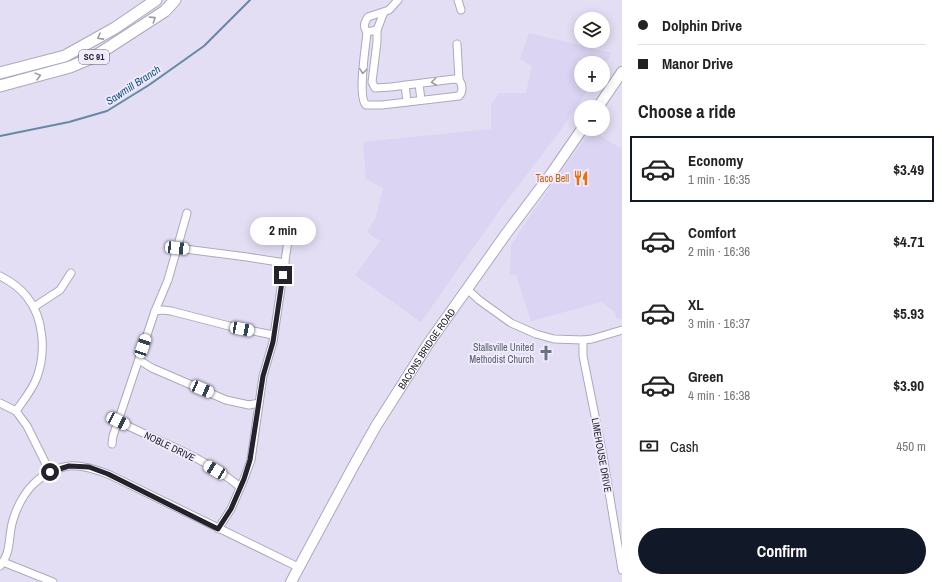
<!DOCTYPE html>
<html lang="en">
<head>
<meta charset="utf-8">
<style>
	body { margin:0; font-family:"Archivo Narrow",sans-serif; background:#f6f6f6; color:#222; height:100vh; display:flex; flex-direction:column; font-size:15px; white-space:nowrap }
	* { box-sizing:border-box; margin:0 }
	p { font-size:13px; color:#767676 }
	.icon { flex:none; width:22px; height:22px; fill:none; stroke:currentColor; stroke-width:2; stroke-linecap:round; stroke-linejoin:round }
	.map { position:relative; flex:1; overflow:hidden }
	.details { display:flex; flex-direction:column; background:#fff; width:320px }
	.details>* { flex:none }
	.top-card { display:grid; align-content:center; height:88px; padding:0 16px; background:#fff }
	.fabs { position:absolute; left:574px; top:12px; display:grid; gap:8px }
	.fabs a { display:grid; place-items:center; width:36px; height:36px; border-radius:50%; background:#fff; box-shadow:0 2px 10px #0003; font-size:20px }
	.end { position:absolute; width:18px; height:18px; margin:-9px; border:5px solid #24222a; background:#fff; box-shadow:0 0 0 2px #fff }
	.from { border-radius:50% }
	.bubble { position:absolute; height:28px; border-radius:14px; background:#fff; box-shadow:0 2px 10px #0003; font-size:13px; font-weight:700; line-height:28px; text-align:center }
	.car { position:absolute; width:12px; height:24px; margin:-12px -6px; border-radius:5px; box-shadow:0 0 3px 1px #0007; background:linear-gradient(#fff 24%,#345 0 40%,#fff 0 76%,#345 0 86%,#fff 0) }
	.top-card b { display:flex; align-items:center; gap:14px; height:38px; font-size:15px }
	.top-card b+b { border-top:1px solid #e0e0e0 }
	.top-card i { width:10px; height:10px; background:#222 }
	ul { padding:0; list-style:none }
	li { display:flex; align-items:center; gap:12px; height:66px; margin:0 8px 6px; padding:0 8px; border:2px solid transparent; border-radius:0px }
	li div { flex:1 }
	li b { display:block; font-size:15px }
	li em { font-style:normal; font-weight:700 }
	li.current { border-color:#111827 }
	li>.icon { width:36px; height:36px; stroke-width:1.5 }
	h2 { padding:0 16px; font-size:18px; line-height:48px }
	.pay { display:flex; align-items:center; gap:10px; height:44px; padding:0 16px; font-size:15px }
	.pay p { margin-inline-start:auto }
	.button { display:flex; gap:8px; margin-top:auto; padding:8px 16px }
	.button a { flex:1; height:46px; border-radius:24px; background:#111827; color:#fff; font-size:16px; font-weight:700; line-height:46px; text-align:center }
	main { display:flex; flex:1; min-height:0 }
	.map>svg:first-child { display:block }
	.built { fill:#dbd4f2 }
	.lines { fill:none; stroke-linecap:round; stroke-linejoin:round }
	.stream { stroke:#6588a7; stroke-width:2 }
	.minor-casing { stroke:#aca8bd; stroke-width:9 }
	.secondary-casing { stroke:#aca8bd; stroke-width:12 }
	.primary-casing { stroke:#aca8bd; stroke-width:13 }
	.minor { stroke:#fff; stroke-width:7 }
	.secondary { stroke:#fff; stroke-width:10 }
	.primary { stroke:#fff; stroke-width:11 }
	.oneway { stroke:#9c9c9f }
	.route { stroke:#24222a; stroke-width:5 }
	.labels { text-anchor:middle; stroke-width:3.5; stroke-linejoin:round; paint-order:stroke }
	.shield { fill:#f0ecfe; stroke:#615f6a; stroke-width:1 }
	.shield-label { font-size:9px; font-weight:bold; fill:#24222a }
	.food-label { font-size:10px; fill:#c56008; stroke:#f0ecfe; text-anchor:end }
	.worship-label { font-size:10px; fill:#5b616d; stroke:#f0ecfe; text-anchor:end }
	.street-label { font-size:10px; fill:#24222a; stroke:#f0ecfe }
	.water-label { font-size:11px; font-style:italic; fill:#19537a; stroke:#f0ecfe }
</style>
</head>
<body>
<main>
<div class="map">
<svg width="622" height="582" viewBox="0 0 622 582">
	<rect width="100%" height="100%" fill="#e3def4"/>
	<!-- built -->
	<g class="built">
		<polygon points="529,33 612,53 603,67 603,63 581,63 581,85 591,85 560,131 499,211 421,322 355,275 380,241 367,232 376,217 383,188 366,179 363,142 491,129 491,105 499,93 526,93 532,66 520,59"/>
		<polygon points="591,130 622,149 622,318 617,319 614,311 601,302 531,321 516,275 510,275 511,245 532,213"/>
	</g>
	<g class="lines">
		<!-- stream -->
		<polyline class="stream" points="0,136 69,122 107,111 149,85 204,46 250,0"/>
		<defs>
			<g id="minor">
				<polyline points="458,0 461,10"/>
				<path d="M384,12L377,30L367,32C363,27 364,23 368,17L389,10L398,0"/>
				<path d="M367,32C366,46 357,96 366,105H382L459,96C463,92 463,85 459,80L454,79L391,87L375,88L372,82L377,42V30"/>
				<polyline points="457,44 459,80"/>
				<polyline points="419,84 421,100"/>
				<polyline points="405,85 407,102"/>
				<polyline points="177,248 247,257 285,263"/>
				<path d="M0,276C10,281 20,288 27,297C44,318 46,352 37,377C33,389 23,401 16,411"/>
				<polyline points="467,289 479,300 511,323 536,334 554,339 583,340 592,339 622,330"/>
				<polyline points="34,307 60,290 71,273"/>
				<polyline points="155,311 163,310 171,311 229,326 273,335"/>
				<polyline points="583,340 583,356 603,456 622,570"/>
				<polyline points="139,360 152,368 226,400 249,405 259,403"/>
				<polyline points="0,403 16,411 27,426 50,472"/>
				<path d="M118,421C159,442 205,457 240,487"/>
				<polyline points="112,444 113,436 155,311 168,280 187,213"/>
				<polyline points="218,529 231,509 244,479 251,460 263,376 273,342 289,234"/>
				<polyline points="3,562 53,582"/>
				<path d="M0,566C12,552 8,535 13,520C21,493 40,470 69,466C83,465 96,470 108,474L298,567"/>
			</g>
			<g id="secondary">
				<polyline points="598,107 622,72"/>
				<path id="s1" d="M291,582L353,467L376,426L411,371L428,344L506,234L551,174L582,129"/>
			</g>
			<g id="primary">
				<polyline points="0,73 65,56 115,28 156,0"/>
				<polyline points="0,86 70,67 94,57 165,11 175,0"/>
			</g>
		</defs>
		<!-- minor casing -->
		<use href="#minor" class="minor-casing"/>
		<!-- secondary casing -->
		<use href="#secondary" class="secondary-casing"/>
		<!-- primary casing -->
		<use href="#primary" class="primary-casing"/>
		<!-- minor -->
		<use href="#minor" class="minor"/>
		<!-- secondary -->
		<use href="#secondary" class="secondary"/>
		<!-- primary -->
		<use href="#primary" class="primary"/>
	</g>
	<!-- one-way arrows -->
	<defs><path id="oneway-chevron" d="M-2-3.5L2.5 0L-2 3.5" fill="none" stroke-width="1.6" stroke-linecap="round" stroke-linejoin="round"/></defs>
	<g class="oneway">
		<use href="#oneway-chevron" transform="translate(153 19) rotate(-33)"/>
		<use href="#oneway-chevron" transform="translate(100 37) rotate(151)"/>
		<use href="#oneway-chevron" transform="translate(363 71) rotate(97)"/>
		<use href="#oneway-chevron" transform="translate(38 76) rotate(-15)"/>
		<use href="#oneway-chevron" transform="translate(434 82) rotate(173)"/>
	</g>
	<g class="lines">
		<!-- route -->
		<polyline class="route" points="50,472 69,466 89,467 108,474 218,529 231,509 244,479 250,460 263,376 273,342 283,275"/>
	</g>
	<!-- icons -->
	<defs>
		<symbol id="restaurant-bare" viewBox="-9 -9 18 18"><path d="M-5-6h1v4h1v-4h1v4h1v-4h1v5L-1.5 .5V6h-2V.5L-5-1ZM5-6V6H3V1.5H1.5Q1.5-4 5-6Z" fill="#e8710a" stroke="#f0ecfe" stroke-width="2.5" paint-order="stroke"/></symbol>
		<symbol id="church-bare" viewBox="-9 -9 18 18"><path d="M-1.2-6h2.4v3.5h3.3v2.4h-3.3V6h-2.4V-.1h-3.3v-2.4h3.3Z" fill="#6b7280" stroke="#f0ecfe" stroke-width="2.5" paint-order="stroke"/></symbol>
	</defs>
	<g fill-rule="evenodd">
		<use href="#restaurant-bare" x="570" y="167" width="22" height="22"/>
		<use href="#church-bare" x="535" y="342" width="22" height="22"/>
	</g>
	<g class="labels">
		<!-- shield labels -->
		<rect class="shield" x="79" y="50" width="30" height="14" rx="3"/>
		<g class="shield-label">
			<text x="94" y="60">SC 91</text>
		</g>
		<!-- food labels -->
		<g class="food-label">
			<text x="569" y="182">Taco Bell</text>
		</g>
		<!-- worship labels -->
		<g class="worship-label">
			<text x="534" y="351">Stallsville United<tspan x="534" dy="12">Methodist Church</tspan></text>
		</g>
		<!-- street labels -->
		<g class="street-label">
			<text dy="4" stroke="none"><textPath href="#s1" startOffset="270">BACONS BRIDGE ROAD</textPath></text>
			<text transform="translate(170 446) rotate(26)" y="4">NOBLE DRIVE</text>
			<text transform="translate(602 455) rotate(80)" y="4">LIMEHOUSE DRIVE</text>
		</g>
		<!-- water labels -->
		<g class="water-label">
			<text transform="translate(133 85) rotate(-33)" y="4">Sawmill Branch</text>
		</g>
	</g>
</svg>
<div class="fabs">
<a><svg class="icon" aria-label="layers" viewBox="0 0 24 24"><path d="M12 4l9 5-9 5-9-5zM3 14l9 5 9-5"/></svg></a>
<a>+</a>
<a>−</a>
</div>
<i class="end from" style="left:50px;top:472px"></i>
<i class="end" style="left:283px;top:275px"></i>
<div class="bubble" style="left:250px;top:217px;width:66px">2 min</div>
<i class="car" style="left:177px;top:248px;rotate:96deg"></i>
<i class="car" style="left:242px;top:329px;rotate:101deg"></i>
<i class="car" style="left:143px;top:346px;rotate:19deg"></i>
<i class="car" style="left:202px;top:389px;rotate:113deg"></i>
<i class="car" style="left:118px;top:421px;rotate:117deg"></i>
<i class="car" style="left:215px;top:470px;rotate:301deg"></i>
</div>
<section class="details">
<div class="top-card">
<b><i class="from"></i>Dolphin Drive</b>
<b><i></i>Manor Drive</b>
</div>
<h2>Choose a ride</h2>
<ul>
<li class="current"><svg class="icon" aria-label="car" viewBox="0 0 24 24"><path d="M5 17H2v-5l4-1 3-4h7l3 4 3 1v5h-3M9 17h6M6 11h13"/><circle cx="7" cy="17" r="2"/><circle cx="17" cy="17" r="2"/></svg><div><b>Economy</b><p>1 min · 16:35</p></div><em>$3.49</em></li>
<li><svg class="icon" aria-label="car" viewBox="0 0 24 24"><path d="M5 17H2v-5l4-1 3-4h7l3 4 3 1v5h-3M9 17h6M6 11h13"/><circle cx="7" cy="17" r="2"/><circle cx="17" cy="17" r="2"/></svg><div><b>Comfort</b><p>2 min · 16:36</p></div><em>$4.71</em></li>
<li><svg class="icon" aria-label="car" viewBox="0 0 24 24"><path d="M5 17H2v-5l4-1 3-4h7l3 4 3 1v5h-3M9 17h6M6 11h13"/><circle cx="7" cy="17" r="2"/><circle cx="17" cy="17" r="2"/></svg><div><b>XL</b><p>3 min · 16:37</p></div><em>$5.93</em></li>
<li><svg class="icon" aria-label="car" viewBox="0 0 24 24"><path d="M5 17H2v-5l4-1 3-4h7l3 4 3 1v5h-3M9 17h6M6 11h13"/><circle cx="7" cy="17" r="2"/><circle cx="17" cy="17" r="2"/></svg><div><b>Green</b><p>4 min · 16:38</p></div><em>$3.90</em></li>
</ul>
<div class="pay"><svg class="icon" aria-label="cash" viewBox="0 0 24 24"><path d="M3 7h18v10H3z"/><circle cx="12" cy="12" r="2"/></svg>Cash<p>450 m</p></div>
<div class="button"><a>Confirm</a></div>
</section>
</main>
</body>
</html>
